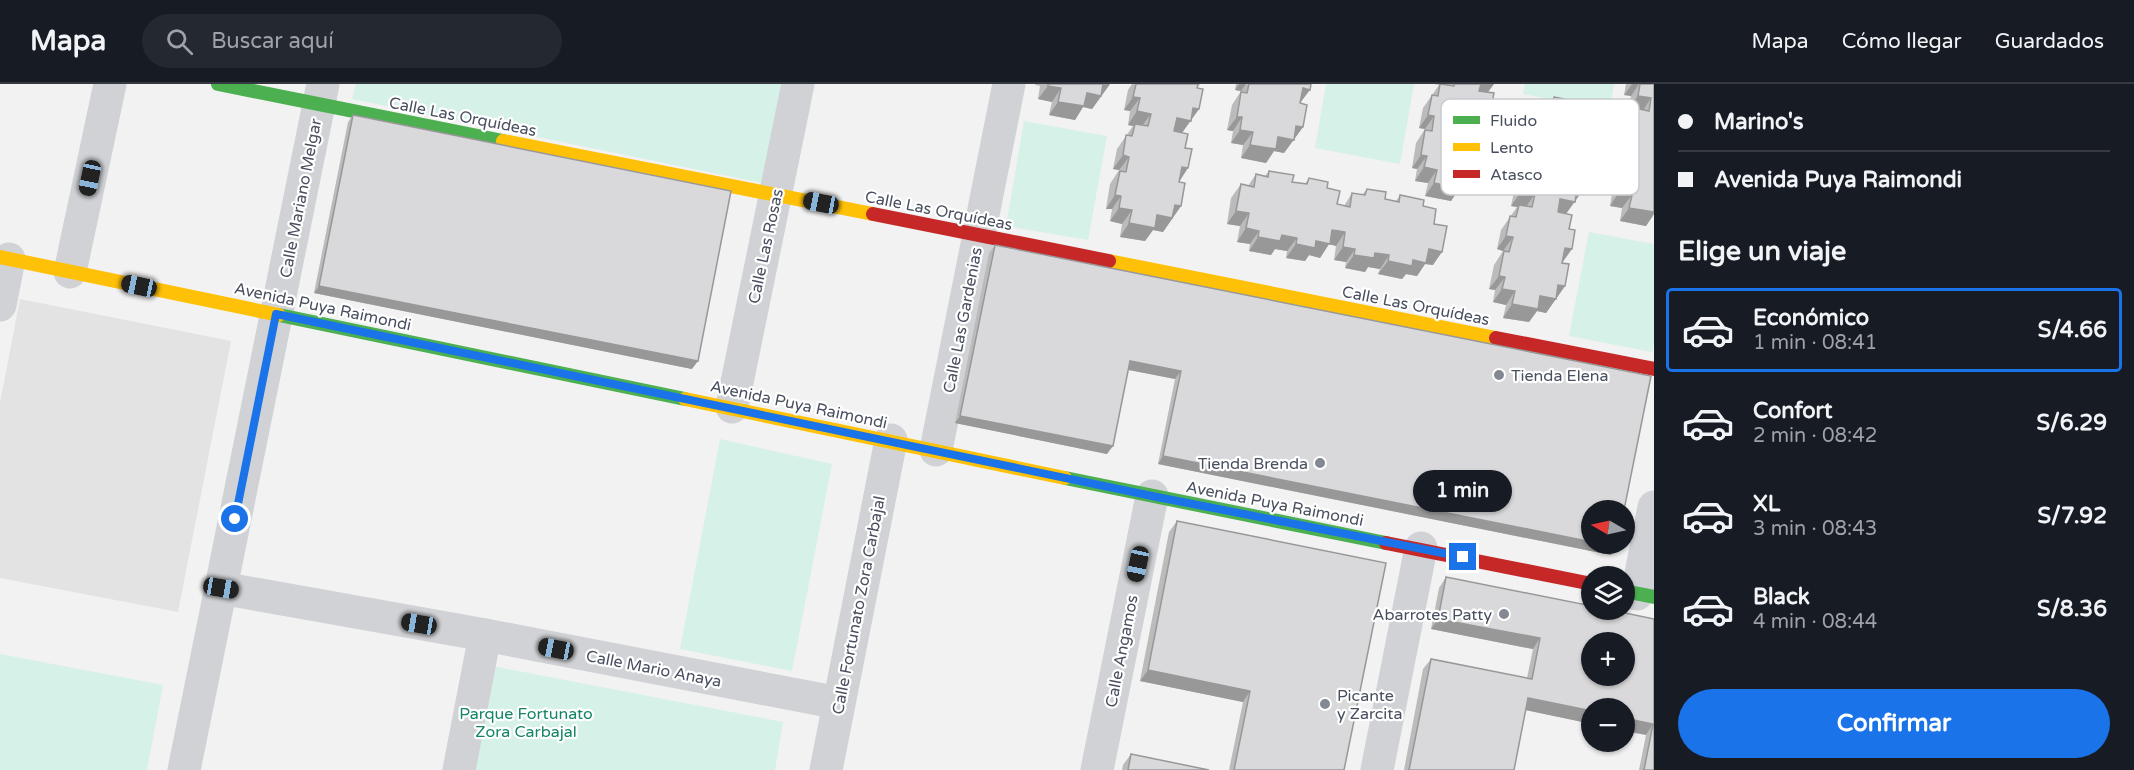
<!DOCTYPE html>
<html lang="es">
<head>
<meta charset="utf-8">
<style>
	body { margin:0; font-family:"Varela Round",sans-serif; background:#242831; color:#f1f3f6; height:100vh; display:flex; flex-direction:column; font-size:22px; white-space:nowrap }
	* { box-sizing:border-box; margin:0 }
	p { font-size:20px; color:#9ea1a6 }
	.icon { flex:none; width:33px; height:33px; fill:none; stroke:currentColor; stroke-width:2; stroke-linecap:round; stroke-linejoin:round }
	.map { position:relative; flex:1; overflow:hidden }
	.side { display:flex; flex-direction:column; background:#171b24; width:480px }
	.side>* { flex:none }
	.banner { display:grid; align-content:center; height:132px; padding:0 24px; background:#171b24 }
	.needle { width:39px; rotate:279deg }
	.controls { position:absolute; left:1581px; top:416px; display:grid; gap:12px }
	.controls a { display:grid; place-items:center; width:54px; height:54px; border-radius:50%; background:#171b24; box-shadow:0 2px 4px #0004; font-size:30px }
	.end { position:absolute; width:27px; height:27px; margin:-14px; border:8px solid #1a73e8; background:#fff; box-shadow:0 0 0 3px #fff }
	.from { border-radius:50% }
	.bubble { position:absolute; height:42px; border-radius:21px; background:#171b24; box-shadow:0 2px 4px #0004; font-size:20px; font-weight:800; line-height:42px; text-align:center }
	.car { position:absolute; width:18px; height:36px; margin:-18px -9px; border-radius:8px; box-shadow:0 0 4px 2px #0007; background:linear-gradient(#222 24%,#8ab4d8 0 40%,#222 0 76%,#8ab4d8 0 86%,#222 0) }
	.banner b { display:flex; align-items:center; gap:21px; height:57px; font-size:22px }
	.banner b+b { border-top:2px solid #363941 }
	.banner i { width:15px; height:15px; background:#f1f3f6 }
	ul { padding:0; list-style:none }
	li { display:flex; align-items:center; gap:18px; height:84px; margin:0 12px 9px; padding:0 12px; border:3px solid transparent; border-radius:6px }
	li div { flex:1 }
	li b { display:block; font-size:22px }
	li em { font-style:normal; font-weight:800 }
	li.active { border-color:#1a73e8 }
	li>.icon { width:54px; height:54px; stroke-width:1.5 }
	h2 { padding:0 24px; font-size:27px; line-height:72px }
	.cta { display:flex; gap:12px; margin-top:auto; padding:12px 24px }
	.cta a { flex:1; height:69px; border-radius:36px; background:#1a73e8; color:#fff; font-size:24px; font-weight:800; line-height:69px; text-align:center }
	header { display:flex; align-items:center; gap:36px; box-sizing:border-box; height:84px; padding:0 30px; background:#171b24; border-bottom:2px solid #363941 }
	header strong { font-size:28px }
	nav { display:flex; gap:33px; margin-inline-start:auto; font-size:21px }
	.search { width:420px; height:54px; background:#242831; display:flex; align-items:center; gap:15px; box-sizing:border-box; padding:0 21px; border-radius:33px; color:#9ea1a6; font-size:22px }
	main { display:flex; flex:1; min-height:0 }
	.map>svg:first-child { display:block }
	.education { fill:#e4e3e4 }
	.green { fill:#d6f1e7 }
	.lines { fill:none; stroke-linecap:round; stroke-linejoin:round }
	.street { stroke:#d0d2d5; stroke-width:33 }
	.fast { stroke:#4caf50; stroke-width:14 }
	.slow { stroke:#ffc107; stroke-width:14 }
	.jam { stroke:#c62828; stroke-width:14 }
	.wall { fill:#bbbbbc }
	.shaded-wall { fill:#989899 }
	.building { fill:#d9d9db; stroke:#989899; stroke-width:1.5; fill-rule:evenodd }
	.route { stroke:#1a73e8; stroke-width:8 }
	.poi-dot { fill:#848892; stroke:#fff; stroke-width:2 }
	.labels { text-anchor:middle; stroke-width:4.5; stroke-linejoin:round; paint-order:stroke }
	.street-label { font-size:16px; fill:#484f5f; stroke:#fff }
	.poi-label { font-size:16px; fill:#484f5f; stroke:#fff; text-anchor:start }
	.park-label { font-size:16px; fill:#158466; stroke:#fff }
	.key { fill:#fff; stroke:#c8cacf; stroke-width:1.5 }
	.key-label { font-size:16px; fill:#484f5f }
</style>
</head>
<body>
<header>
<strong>Mapa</strong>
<div class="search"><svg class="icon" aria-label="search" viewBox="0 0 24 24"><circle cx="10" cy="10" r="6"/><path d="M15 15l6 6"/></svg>Buscar aquí</div>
<nav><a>Mapa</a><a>Cómo llegar</a><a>Guardados</a></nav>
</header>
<main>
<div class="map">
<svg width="1654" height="686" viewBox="0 0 1654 686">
	<rect width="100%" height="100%" fill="#f2f2f2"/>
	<!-- education -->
	<polygon class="education" points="20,215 231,257 178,528 0,494 0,319"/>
	<!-- green -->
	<g class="green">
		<polygon points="356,0 782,0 762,99 352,15"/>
		<polygon points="1326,0 1414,0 1400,80 1315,64"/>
		<polygon points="1525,0 1614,0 1610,26 1523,10"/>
		<polygon points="1024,37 1107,52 1088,156 1006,142"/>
		<polygon points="1589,148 1654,160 1654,257 1652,268 1569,252"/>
		<polygon points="720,355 832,380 792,587 680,565"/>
		<polygon points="0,570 163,601 147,686 0,686"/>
		<polygon points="487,581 783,638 775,686 468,686"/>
	</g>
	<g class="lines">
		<!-- street -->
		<g class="street">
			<polyline points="70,188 110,0"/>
			<polyline points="0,221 9,175"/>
			<polyline points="732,323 798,0"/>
			<polyline points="936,366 1009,0"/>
			<polyline points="221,504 485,551 839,619"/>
			<polyline points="1637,510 1654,423"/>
			<polyline points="184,686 323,0"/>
			<polyline points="459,686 485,551"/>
			<polyline points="826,686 891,356"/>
			<polyline points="1097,686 1152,412"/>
			<polyline points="1377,686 1421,464"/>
		</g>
		<!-- fast -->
		<g class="fast">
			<polyline points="218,0 503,57"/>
			<polyline points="279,231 685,315"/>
			<polyline points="1065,394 1386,459"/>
			<polyline points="1624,507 1654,513"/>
		</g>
		<!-- slow -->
		<g class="slow">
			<polyline points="503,57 873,130"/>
			<polyline points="0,173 279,231"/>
			<polyline points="1109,177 1496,254"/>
			<polyline points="685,315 1065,394"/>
		</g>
		<!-- jam -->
		<g class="jam">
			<polyline points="873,130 1109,177"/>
			<polyline points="1496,254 1654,285"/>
			<polyline points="1386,459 1592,500"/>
		</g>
	</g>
	<!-- wall -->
	<g class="wall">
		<polygon points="1035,0 1110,0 1092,25 1083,23 1075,36 1049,31 1052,18 1038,15 1040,2 1035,1"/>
		<polygon points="1132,0 1200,0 1197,4 1199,25 1182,49 1179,98 1181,122 1163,148 1153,146 1145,157 1120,153 1122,140 1110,137 1112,125 1106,125 1110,100 1119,86 1113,85 1117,65 1133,42 1128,41 1130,27 1124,26 1128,6"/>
		<polygon points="1236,0 1311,0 1300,19 1303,43 1284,69 1274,67 1266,79 1241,74 1243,61 1231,59 1233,47 1227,46 1232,21 1241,7 1235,6"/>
		<polygon points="1434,0 1494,0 1488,8 1494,44 1485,56 1487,81 1468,107 1459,105 1451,117 1425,112 1428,99 1415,97 1417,85 1412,84 1416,59 1425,45 1419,44 1423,24 1439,1"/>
		<polygon points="1626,0 1654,0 1654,130 1646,142 1620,137 1622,124 1610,122 1612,110 1606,109 1611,84 1620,70 1614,69 1617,49 1634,26 1628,25 1631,12 1624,11"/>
		<polygon points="1554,13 1577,31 1583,106 1566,130 1563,178 1565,202 1546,229 1537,227 1529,238 1503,234 1506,221 1493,218 1495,206 1489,205 1494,181 1503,167 1497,165 1501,146 1517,123 1511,122 1514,108 1508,107 1512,87 1520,74 1514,73 1519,49 1537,24 1546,25"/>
		<polygon points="353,31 692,285 314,209 348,38"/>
		<polygon points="1269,87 1292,98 1305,100 1309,94 1327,104 1337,120 1344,122 1352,109 1362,111 1367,105 1385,115 1396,117 1400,111 1423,122 1434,140 1433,181 1425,180 1417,192 1406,190 1402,195 1378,190 1380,185 1368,183 1365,188 1345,184 1346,178 1334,176 1336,162 1329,160 1320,174 1309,171 1305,177 1286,174 1287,167 1275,165 1271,171 1249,167 1250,160 1237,158 1240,142 1227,140 1231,114 1241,100 1248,102 1256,90 1265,92"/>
		<polygon points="995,161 1616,463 1611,471 1158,380 1175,295 1150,290 1128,286 1107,370 955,339 989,169"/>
		<polygon points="1177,437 1344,686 1229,686 1243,618 1140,597 1169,448"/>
		<polygon points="1446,493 1654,535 1654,686 1639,686 1646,651 1592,624 1592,640 1526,626 1514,686 1404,686 1423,585 1431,575 1527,594 1533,565 1431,545 1439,504"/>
		<polygon points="1131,670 1209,686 1122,686 1123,681"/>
	</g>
	<!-- shaded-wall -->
	<g class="shaded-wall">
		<polygon points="1102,0 1110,0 1092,25 1083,23 1075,36 1049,31 1058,18"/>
		<polygon points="1239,0 1246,0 1241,7 1235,6"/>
		<polygon points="1477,0 1494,0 1487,9 1473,7"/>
		<polygon points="1632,0 1639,0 1631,12 1624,11"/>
		<polygon points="1048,2 1061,4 1052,18 1038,15"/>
		<polygon points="1303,4 1310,6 1300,19"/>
		<polygon points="1638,12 1651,14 1642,28 1635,24 1634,26 1628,25"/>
		<polygon points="1133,13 1140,14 1130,27 1124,26"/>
		<polygon points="1193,24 1199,25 1181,50 1167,47 1177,34"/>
		<polygon points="1137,27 1151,30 1141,43 1135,40 1133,42 1128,41"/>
		<polygon points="1428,31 1434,32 1425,45 1419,44"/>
		<polygon points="1237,33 1242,33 1233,47 1227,46"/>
		<polygon points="1296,42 1303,43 1284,69 1274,67 1266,79 1241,74 1250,61"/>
		<polygon points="1488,43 1494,44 1484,57"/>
		<polygon points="1240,46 1253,48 1243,61 1231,59"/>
		<polygon points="1623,56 1629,57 1620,70 1614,69"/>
		<polygon points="1523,60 1530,61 1521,74 1514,73"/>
		<polygon points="1123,71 1129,73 1119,86 1113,85"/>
		<polygon points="1421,71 1427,72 1417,85 1412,84"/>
		<polygon points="1583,71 1589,72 1580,86"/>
		<polygon points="1480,80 1487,81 1468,107 1459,105 1451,117 1425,112 1434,99 1463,91"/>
		<polygon points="1182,83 1188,84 1179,98"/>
		<polygon points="1424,83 1437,86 1428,99 1415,97"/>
		<polygon points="1517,94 1523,95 1514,108 1508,107"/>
		<polygon points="1615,96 1621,97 1612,110 1606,109"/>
		<polygon points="1577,105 1583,106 1565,131 1551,128 1560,115"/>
		<polygon points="1521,108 1535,110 1525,124 1519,121 1517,123 1511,122"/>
		<polygon points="1619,108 1632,111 1622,124 1610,122"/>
		<polygon points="1115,111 1121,112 1112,125 1106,125"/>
		<polygon points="1175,121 1181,122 1163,148 1153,146 1145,157 1120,153 1129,139 1157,131"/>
		<polygon points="1654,121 1654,130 1646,142 1620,137 1629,124"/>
		<polygon points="1119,124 1132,126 1122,140 1110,137"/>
		<polygon points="1236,127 1249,129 1240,142 1227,140"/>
		<polygon points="1246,144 1259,147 1250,160 1237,158"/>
		<polygon points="1332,146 1345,148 1336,162 1329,160 1320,174 1309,171 1305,177 1286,174 1296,160 1316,157"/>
		<polygon points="1282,151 1297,154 1287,167 1275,165 1271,171 1249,167 1258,153"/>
		<polygon points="1506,152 1513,153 1503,167 1497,165"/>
		<polygon points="1343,163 1355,165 1346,178 1334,176"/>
		<polygon points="1565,164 1572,165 1562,179"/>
		<polygon points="1429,165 1442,168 1433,181 1425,180 1417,192 1406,190 1402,195 1378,190 1388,177"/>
		<polygon points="1375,169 1389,171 1380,185 1368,183 1365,188 1345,184 1354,171"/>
		<polygon points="1499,192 1505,193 1495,206 1489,205"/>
		<polygon points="1558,201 1565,202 1546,229 1537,227 1529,238 1503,234 1512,220"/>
		<polygon points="319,202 698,277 692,285 314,209"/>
		<polygon points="1502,205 1515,207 1506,221 1493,218"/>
		<polygon points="1130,277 1181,287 1175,295 1124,285"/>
		<polygon points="960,332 1113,362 1107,370 955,339"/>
		<polygon points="1163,372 1592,458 1592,459 1616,463 1611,471 1158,380"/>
		<polygon points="1438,535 1540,554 1533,565 1431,545"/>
		<polygon points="1148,586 1250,607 1243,618 1140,597"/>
		<polygon points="1528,614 1592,627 1592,640 1521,625"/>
		<polygon points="1624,634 1653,640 1646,651 1624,647"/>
	</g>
	<!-- building -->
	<g class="building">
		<polygon points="1048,0 1103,0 1101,12 1087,9 1084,22 1058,18 1061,4 1048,2"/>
		<polygon points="1136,0 1198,0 1197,4 1203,5 1199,25 1193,24 1191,37 1177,34 1174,47 1188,50 1185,64 1192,65 1188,84 1182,83 1179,98 1185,99 1181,122 1175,121 1172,134 1157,131 1155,144 1129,139 1132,126 1119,124 1121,112 1115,111 1120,87 1126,88 1129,73 1123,71 1126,51 1132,52 1135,40 1148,42 1151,30 1137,27 1140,14 1133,13"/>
		<polygon points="1249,0 1311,0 1310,6 1303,4 1300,19 1307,21 1303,43 1296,42 1294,56 1278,53 1276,65 1250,61 1253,48 1240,46 1242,33 1237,33 1241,8 1247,9"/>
		<polygon points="1440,0 1454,2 1454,0 1481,0 1479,7 1494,9 1491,24 1497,25 1494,44 1488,43 1485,58 1491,59 1487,81 1480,80 1478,94 1463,91 1460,104 1434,99 1437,86 1424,83 1427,72 1421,71 1425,46 1432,47 1434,32 1428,31 1432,11 1438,12"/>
		<polygon points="1640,0 1654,0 1654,128 1629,124 1632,111 1619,108 1621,97 1615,96 1620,71 1626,72 1629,57 1623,56 1627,35 1633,36 1635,24 1649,27 1651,14 1638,12"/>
		<polygon points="1554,13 1580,18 1577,31 1590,34 1588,47 1593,48 1589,72 1583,71 1581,85 1586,86 1583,106 1577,105 1575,118 1560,115 1559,122 1558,128 1572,131 1569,145 1575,146 1572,165 1565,164 1562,179 1569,180 1565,202 1558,201 1556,215 1540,212 1538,225 1512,220 1515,207 1502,205 1505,193 1499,192 1504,167 1509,168 1513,153 1506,152 1510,132 1516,133 1519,121 1532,123 1535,110 1521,108 1523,95 1517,94 1521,74 1527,75 1530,61 1523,60 1528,35 1534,37 1537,24 1551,26"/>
		<polygon points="353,31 731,107 698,277 319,202"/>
		<polygon points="1269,87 1294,91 1292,98 1307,100 1309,94 1328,98 1327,104 1340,107 1337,120 1350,123 1352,109 1365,111 1367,105 1386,108 1385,115 1399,118 1400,111 1424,116 1423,122 1436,125 1434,140 1447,142 1442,168 1429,165 1426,179 1413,176 1412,182 1388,177 1389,171 1375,169 1374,174 1354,171 1355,165 1343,163 1345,148 1339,147 1332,146 1330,160 1316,157 1315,164 1296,160 1297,154 1282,151 1280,157 1258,153 1259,147 1246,144 1249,129 1236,127 1241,100 1254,103 1256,90 1268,93"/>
		<polygon points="995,161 1651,292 1624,426 1592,426 1592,458 1163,372 1181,287 1130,277 1113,362 960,332"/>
		<polygon points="1177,437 1386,479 1344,686 1234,686 1250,607 1148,586"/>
		<polygon points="1596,459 1617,459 1616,463"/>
		<path d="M1446,493L1592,522V525H1606L1654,535V686H1644L1653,640L1624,634V624H1592V627L1528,614L1514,686H1409L1431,575L1532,595L1540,554L1438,535ZM1592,558H1624V591H1592Z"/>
		<polygon points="1131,670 1209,686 1128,686"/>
	</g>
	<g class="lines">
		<!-- route -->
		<polyline class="route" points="235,435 276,230 1152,412 1463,473"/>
	</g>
	<!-- markers -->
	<g class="poi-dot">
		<circle cx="1499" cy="291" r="6"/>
		<circle cx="1320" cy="379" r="6"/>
		<circle cx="1504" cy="530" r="6"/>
		<circle cx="1325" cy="620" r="6"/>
	</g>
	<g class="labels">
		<!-- street labels -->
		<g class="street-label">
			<text transform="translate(463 32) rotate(11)" y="6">Calle Las Orquídeas</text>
			<text transform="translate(300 114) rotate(-79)" y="6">Calle Mariano Melgar</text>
			<text transform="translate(939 126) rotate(11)" y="6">Calle Las Orquídeas</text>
			<text transform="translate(765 162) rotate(-78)" y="6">Calle Las Rosas</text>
			<text transform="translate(1416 221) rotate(11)" y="6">Calle Las Orquídeas</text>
			<text transform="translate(323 222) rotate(12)" y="6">Avenida Puya Raimondi</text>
			<text transform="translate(962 236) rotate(-79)" y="6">Calle Las Gardenias</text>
			<text transform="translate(799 320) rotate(12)" y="6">Avenida Puya Raimondi</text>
			<text transform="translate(1275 419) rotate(11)" y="6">Avenida Puya Raimondi</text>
			<text transform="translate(858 521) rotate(-79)" y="6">Calle Fortunato Zora Carbajal</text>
			<text transform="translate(1121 567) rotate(-79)" y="6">Calle Angamos</text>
			<text transform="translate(654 584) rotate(11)" y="6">Calle Mario Anaya</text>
		</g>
		<!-- poi labels -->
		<g class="poi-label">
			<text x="1511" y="297">Tienda Elena</text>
			<text x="1308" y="385" text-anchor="end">Tienda Brenda</text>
			<text x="1492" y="536" text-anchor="end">Abarrotes Patty</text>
			<text x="1337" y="617">Picante<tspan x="1337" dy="18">y Zarcita</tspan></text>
		</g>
		<!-- park labels -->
		<g class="park-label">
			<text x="526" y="635">Parque Fortunato<tspan x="526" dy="18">Zora Carbajal</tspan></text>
		</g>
	</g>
	<!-- legend -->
	<rect x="1441" y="15" width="198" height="96" rx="9" class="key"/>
	<rect x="1453" y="32" width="27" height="8" fill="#4caf50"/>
	<rect x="1453" y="59" width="27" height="8" fill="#ffc107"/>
	<rect x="1453" y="86" width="27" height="8" fill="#c62828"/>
	<g class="key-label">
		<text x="1490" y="42">Fluido</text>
		<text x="1490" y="69">Lento</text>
		<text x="1490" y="96">Atasco</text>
	</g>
</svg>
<div class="controls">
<a><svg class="needle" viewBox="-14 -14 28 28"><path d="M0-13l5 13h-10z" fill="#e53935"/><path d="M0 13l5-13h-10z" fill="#9ea1a6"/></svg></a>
<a><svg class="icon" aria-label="layers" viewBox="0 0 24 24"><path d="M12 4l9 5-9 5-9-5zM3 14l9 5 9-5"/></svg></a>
<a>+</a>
<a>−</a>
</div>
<i class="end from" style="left:235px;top:435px"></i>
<i class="end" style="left:1463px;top:473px"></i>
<div class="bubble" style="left:1413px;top:386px;width:99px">1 min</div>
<i class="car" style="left:90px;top:94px;rotate:192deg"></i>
<i class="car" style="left:821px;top:119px;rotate:281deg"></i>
<i class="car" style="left:139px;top:202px;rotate:282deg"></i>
<i class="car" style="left:1138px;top:480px;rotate:192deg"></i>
<i class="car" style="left:221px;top:504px;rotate:100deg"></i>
<i class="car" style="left:419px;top:540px;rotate:280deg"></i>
<i class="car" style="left:556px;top:565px;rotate:281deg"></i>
</div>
<section class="side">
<div class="banner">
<b><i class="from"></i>Marino's</b>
<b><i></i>Avenida Puya Raimondi</b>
</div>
<h2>Elige un viaje</h2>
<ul>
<li class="active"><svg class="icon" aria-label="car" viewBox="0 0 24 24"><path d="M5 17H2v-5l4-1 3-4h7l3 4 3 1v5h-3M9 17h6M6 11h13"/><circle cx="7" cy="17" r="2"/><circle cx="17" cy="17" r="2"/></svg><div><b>Económico</b><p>1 min · 08:41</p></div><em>S/4.66</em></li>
<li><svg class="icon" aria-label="car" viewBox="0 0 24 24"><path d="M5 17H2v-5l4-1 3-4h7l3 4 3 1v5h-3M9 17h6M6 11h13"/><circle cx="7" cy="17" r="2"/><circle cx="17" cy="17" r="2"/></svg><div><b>Confort</b><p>2 min · 08:42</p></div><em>S/6.29</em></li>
<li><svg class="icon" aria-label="car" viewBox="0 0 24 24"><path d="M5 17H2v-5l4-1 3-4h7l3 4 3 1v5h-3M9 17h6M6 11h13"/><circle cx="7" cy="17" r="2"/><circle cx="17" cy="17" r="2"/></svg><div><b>XL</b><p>3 min · 08:43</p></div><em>S/7.92</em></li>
<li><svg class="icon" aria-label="car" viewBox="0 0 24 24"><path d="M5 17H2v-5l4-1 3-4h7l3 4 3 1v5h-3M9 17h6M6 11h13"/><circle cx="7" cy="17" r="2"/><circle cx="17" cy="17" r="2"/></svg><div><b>Black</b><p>4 min · 08:44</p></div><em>S/8.36</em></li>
</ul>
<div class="cta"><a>Confirmar</a></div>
</section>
</main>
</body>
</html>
